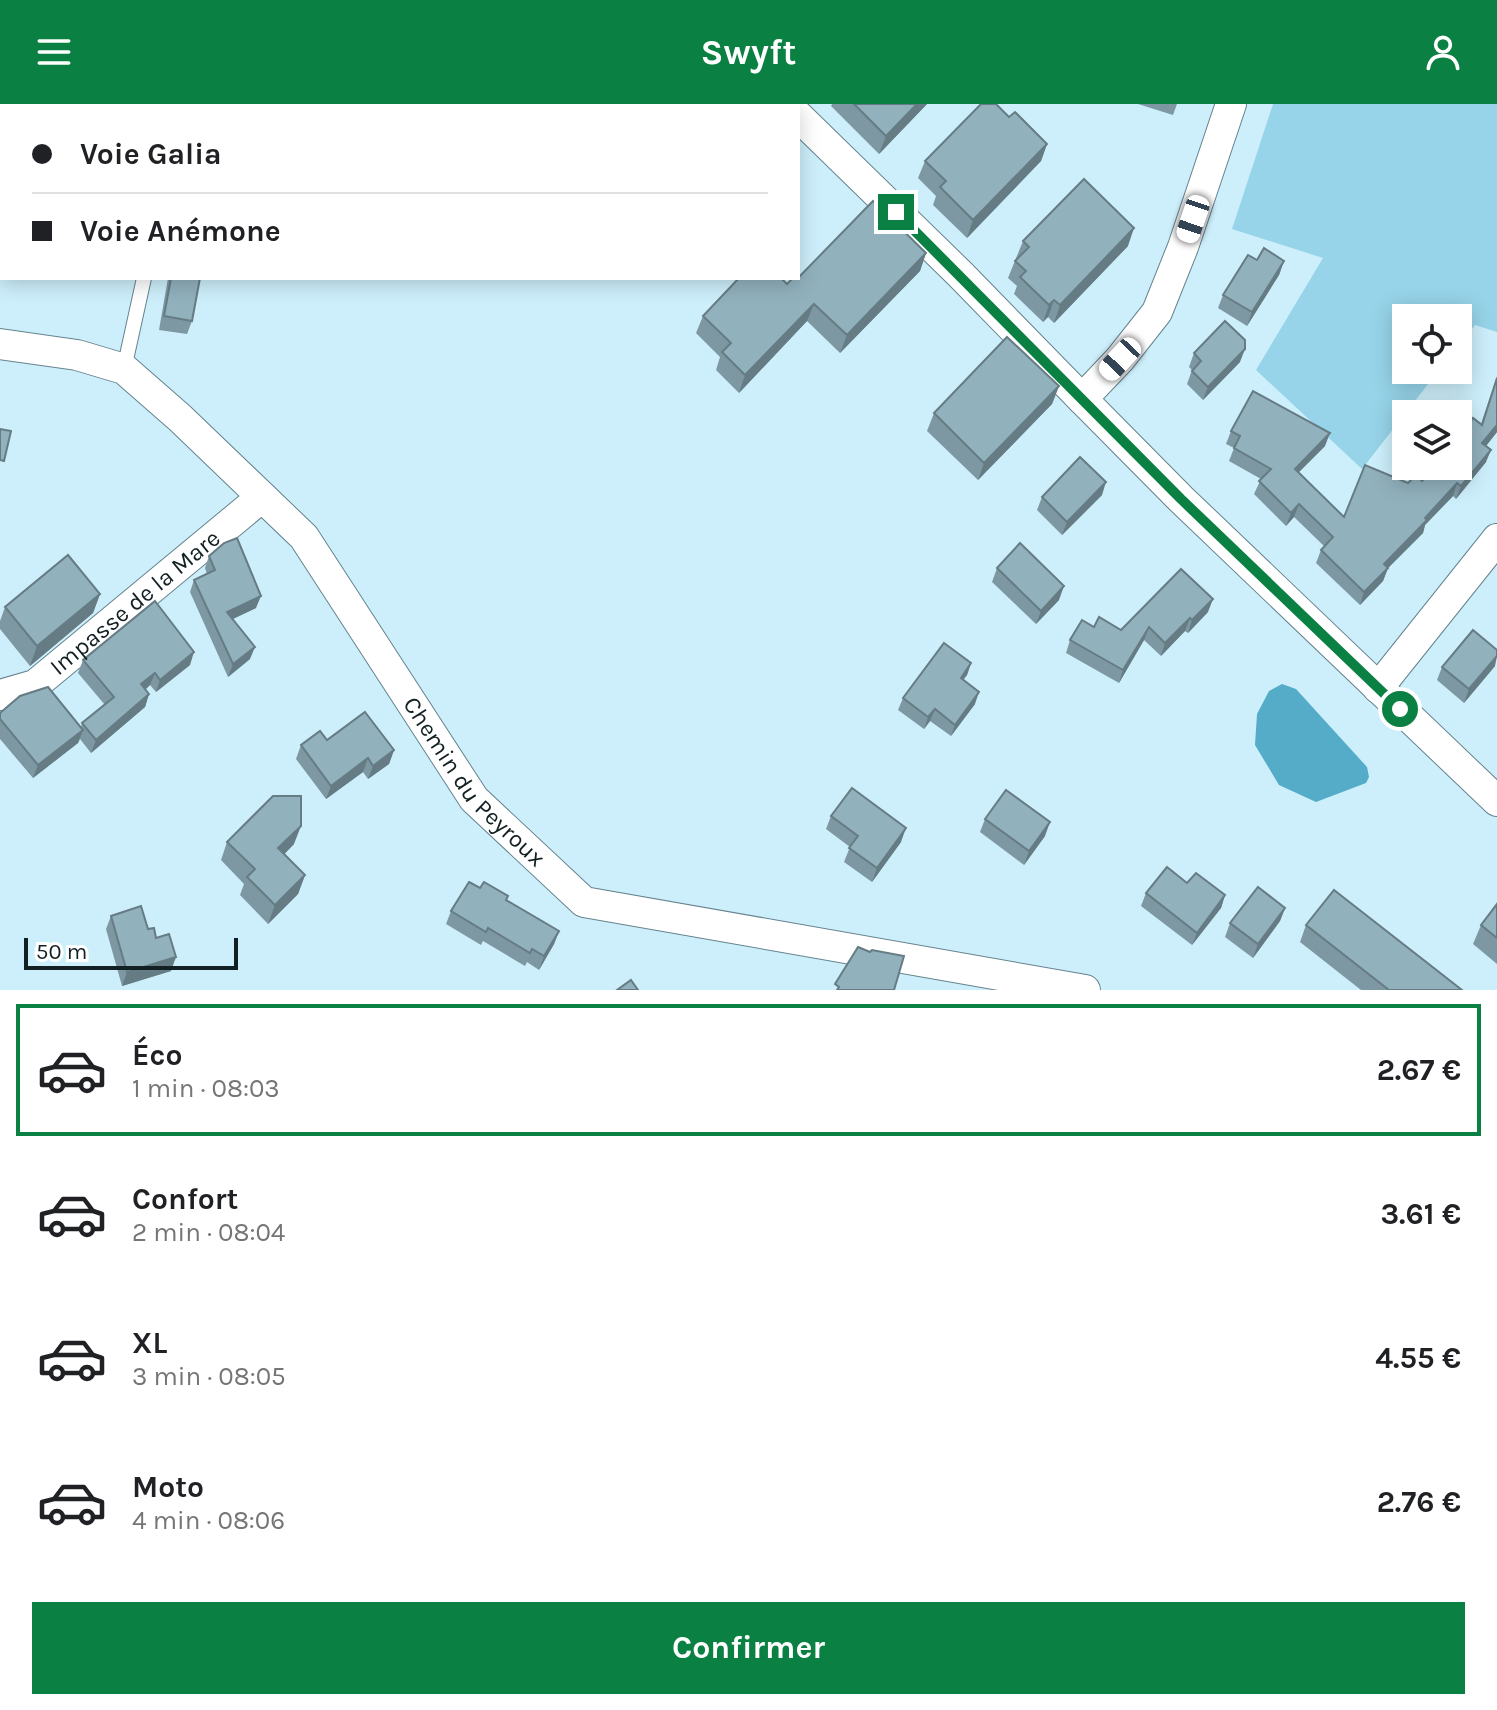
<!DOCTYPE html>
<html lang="fr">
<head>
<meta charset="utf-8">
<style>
	body { margin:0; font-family:Karla,sans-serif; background:#f6f6f6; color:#202124; height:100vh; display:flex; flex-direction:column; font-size:30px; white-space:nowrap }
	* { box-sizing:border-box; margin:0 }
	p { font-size:26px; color:#757577 }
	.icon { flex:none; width:44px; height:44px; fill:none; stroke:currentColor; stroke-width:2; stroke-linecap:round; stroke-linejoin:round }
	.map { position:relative; height:886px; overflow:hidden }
	.panel { display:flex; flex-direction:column; background:#fff; flex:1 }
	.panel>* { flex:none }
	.top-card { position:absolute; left:0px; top:0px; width:800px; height:176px; box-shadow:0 4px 20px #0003; display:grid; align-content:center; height:176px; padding:0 32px; background:#fff }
	.fabs { position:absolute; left:1392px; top:200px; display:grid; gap:16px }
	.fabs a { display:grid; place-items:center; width:80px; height:80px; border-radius:0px; background:#fff; box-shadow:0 4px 20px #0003; font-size:40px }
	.scale { position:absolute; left:24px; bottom:20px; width:214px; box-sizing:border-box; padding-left:8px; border:4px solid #121f23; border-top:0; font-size:22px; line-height:28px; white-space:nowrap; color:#121f23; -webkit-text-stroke:6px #fff; paint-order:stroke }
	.end { position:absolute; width:36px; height:36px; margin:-18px; border:10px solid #0b8043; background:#fff; box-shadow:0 0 0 4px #fff }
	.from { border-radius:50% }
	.car { position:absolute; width:24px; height:48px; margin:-24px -12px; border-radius:10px; box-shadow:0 0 6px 2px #0007; background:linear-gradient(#fff 24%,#345 0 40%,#fff 0 76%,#345 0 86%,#fff 0) }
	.top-card b { display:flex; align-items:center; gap:28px; height:76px; font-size:30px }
	.top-card b+b { border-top:2px solid #e0e0e0 }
	.top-card i { width:20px; height:20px; background:#202124 }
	ul { padding:14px 0 0; list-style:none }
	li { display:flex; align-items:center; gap:24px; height:132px; margin:0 16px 12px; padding:0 16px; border:4px solid transparent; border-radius:0px }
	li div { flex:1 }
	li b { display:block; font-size:30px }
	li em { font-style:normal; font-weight:700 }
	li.current { border-color:#0b8043 }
	li>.icon { width:72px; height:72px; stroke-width:1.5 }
	.primary-button { display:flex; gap:16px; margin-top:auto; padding:16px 32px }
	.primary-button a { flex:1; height:92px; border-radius:0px; background:#0b8043; color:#fff; font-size:32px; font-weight:700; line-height:92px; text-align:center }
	header { display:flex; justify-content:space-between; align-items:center; height:104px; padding:0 32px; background:#0b8043; color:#fff; font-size:36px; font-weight:700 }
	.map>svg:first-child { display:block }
	.green { fill:#97d4e9 }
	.water { fill:#54acc8 }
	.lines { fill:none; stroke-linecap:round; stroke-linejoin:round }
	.service-casing { stroke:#64838e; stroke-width:16 }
	.minor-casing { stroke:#64838e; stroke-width:32 }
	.service { stroke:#fff; stroke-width:14 }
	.minor { stroke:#fff; stroke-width:30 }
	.wall { fill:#7d98a3 }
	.shaded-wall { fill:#667c84 }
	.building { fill:#91b1bd; stroke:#667c84; stroke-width:2 }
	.route { stroke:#0b8043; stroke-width:10 }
	.labels { text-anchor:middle; stroke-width:8; stroke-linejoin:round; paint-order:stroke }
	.street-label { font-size:24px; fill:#121f23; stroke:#fff }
</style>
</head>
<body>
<header><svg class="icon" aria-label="menu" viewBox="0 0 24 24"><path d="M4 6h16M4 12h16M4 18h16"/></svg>Swyft<svg class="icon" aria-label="person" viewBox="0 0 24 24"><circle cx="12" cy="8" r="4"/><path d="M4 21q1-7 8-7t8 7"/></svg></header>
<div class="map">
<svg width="1497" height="886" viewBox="0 0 1497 886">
	<rect width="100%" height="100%" fill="#cdeffb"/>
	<!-- green -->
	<polygon class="green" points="1273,0 1497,0 1497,228 1475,221 1458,242 1458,214 1406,214 1406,266 1439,266 1362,365 1256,266 1323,154 1232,125"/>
	<!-- water -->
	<polygon class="water" points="1282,580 1296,585 1367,663 1369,673 1366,679 1316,698 1279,681 1255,641 1257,610 1269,587"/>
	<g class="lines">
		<defs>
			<g id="service">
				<polyline points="188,2 188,0"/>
				<polyline points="124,265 144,174"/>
			</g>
			<g id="minor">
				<polyline points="1231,0 1183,143 1157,208 1120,255 1082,295 1181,395 1497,697"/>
				<polyline points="798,12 960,170 1082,295"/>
				<path id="s1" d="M0,240L77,251L124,265L180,314L304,433L474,695L584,798L1085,886"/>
				<polyline points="1378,584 1497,435"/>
				<path id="s2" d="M0,591L35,581L262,393"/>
			</g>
		</defs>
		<!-- service casing -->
		<use href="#service" class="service-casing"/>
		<!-- minor casing -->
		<use href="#minor" class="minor-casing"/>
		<!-- service -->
		<use href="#service" class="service"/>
		<!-- minor -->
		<use href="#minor" class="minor"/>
	</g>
	<!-- wall -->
	<g class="wall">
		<polygon points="128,0 153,0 151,2 127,2"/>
		<polygon points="832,0 927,0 879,50 831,2"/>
		<polygon points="1138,0 1177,0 1173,11"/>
		<polygon points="1009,13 1047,40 1041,57 967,134 933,101 936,92 918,74 925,57"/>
		<polygon points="1023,137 1128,142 1054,219 1048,213 1043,218 1014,190 1017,182 1008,174"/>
		<polygon points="926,149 920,167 840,249 807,217 739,289 716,266 720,253 696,229 703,212 787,180"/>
		<polygon points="1257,156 1284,157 1279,171 1247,222 1218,204 1223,191"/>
		<polygon points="168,174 200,174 192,217 187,230 159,226"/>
		<polygon points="1194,249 1240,258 1203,296 1187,280 1192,266 1189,263"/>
		<polygon points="1497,272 1497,328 1486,342 1486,358 1456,395 1453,392 1425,421 1423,429 1388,464 1383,477 1360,501 1316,459 1321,446 1324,442 1294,413 1286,422 1254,390 1261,375 1229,357 1234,344 1226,340 1231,327 1325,342 1299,368 1344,413 1422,377 1481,320"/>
		<polygon points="1059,282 1052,300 978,376 927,327 934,309"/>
		<polygon points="1102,391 1062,431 1037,406 1042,393"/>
		<polygon points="209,452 256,504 233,515 250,555 228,573 190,488 194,476 207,470 205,464"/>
		<polygon points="997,464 1059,496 1036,520 992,478"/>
		<polygon points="100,490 93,509 30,562 0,525 0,517 5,503"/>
		<polygon points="1208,508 1188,529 1185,527 1161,552 1144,536 1119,579 1066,549 1070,536 1094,523 1121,526"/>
		<polygon points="83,556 190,561 156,588 150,581 146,585 149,590 145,603 91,649 80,635 78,639 33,674 0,635 0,609 81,623 82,619 105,601 78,569"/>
		<polygon points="971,559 967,571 963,576 975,600 951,632 930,617 924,625 898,606 903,594"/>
		<polygon points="1495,562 1464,599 1437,576 1442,563"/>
		<polygon points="327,636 394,646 389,660 368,675 363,668 326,695 296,655 301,641"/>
		<polygon points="831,712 901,738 872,778 844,758 850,743 826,725"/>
		<polygon points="985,715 1045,732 1024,761 980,728"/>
		<polygon points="227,738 294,740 284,750 305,771 298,790 268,820 240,791 244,780 221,756"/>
		<polygon points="1187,779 1225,791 1221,804 1192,841 1141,802 1146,789"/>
		<polygon points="480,784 506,796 559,827 554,840 539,866 527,858 525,862 483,837 481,841 446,820 451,807"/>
		<polygon points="1497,800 1497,860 1473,840 1481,821"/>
		<polygon points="1285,804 1280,817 1253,854 1225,833 1230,819"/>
		<polygon points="111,812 148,825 156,834 171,867 122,882 106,825"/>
		<polygon points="1306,821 1462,886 1361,886 1300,838"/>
	</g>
	<!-- shaded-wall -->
	<g class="shaded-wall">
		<polygon points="141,0 153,0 151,2 140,2"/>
		<polygon points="917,0 927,0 879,50 886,32"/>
		<polygon points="1047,40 1041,57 967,134 973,116"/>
		<polygon points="1134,124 1128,142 1054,219 1060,201"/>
		<polygon points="926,149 920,167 840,249 847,231"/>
		<polygon points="1284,157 1279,171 1247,222 1252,208"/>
		<polygon points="1054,196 1048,213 1043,218 1049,201"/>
		<polygon points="814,200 807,217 739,289 745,271"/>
		<polygon points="1245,245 1240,258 1203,296 1208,283"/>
		<polygon points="1059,282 1052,300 978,376 984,359"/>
		<polygon points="1497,321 1497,328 1478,352 1482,339"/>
		<polygon points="1330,329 1325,342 1290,377 1295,365"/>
		<polygon points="1491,346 1486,358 1456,395 1461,382"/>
		<polygon points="1106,378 1102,391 1062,431 1067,418"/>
		<polygon points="1457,379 1453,392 1425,421 1423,429 1388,464 1383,477 1360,501 1364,488 1384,460"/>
		<polygon points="1299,400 1294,413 1286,422 1291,409"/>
		<polygon points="1064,482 1059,496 1036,520 1041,507"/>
		<polygon points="100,490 93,509 30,562 37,542"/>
		<polygon points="261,492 256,504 222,520 227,508"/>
		<polygon points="1213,495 1208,508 1188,529 1192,516"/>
		<polygon points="1190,514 1185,527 1161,552 1165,539"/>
		<polygon points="1149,523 1144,536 1119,579 1123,566"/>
		<polygon points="255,543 250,555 228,573 233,560"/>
		<polygon points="194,548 190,561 156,588 160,576"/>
		<polygon points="1497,552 1495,562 1464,599 1469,585"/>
		<polygon points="971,559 967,571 956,585 961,574"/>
		<polygon points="155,569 150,581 137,593 141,580"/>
		<polygon points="979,588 975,600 951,632 955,621"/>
		<polygon points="149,590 145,603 91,649 96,636"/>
		<polygon points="935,605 930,617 924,625 928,613"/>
		<polygon points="83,626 78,639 33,674 38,661"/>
		<polygon points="394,646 389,660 368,675 373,662"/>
		<polygon points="368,654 363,668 326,695 331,682"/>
		<polygon points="1050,718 1045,732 1024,761 1029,747"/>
		<polygon points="301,722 294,740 272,763 278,744"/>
		<polygon points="906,724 901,738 872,778 877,764"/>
		<polygon points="305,771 298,790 268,820 275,801"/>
		<polygon points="1225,791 1221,804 1192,841 1197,829"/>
		<polygon points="1285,804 1280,817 1253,854 1258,840"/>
		<polygon points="559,827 554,840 539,866 544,852"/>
		<polygon points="176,853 171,867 122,882 127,868"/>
	</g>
	<!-- building -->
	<g class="building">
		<polygon points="708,0 774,0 777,2 706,2"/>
		<polygon points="854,0 917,0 886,32"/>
		<polygon points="981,0 996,0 1009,13 1015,8 1047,40 973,116 940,83 946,77 925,57"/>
		<polygon points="1084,75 1134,124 1060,201 1054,196 1049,201 1020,173 1026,167 1015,157 1029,143 1023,137"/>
		<polygon points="873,97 926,149 847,231 814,200 745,271 722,248 731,239 703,212 739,174 781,174 787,180 793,174 798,174"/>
		<polygon points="1264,144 1284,157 1252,208 1223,191 1248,151 1257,156"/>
		<polygon points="171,174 200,174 192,217 164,212"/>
		<polygon points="1225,217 1245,236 1245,245 1208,283 1192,267 1201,257 1194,249"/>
		<polygon points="1007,233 1059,282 984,359 934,309"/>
		<polygon points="1497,274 1497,321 1482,339 1491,346 1461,382 1457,379 1425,414 1427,416 1384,460 1388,464 1364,488 1321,446 1333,433 1299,400 1291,409 1259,377 1271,365 1234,344 1240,332 1231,327 1253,287 1330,329 1295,365 1344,413 1365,361 1408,379 1416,371 1422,377 1434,362 1458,362 1458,332 1473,314 1482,321"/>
		<polygon points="0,325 11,327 4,357 0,356"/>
		<polygon points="1080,353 1106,378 1067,418 1042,393"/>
		<polygon points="237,434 261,492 227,508 255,543 233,560 194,476 215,466 209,452 224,439"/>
		<polygon points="1020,439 1064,482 1041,507 997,464"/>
		<polygon points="68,451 100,490 37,542 5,503"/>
		<polygon points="1181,465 1213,495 1192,516 1190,514 1165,539 1149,523 1123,566 1070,536 1082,516 1094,523 1099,513 1121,526"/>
		<polygon points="155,497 194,548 160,576 155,569 141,580 149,590 96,636 82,619 114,593 83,556"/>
		<polygon points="1473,526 1497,546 1497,552 1469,585 1442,563"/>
		<polygon points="944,539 971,559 961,574 979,588 955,621 935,605 928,613 903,594"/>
		<polygon points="48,583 83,626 38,661 0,615 0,609 20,592"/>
		<polygon points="365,608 394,646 373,662 368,654 331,682 301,641 320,627 327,636"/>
		<polygon points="852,684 906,724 877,764 849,744 858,732 831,712"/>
		<polygon points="1006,686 1050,718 1029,747 985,715"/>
		<polygon points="273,692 301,692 301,722 278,744 305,771 275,801 247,773 255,765 227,738"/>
		<polygon points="1167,763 1187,779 1196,769 1225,791 1197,829 1146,789"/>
		<polygon points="469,778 480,784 484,778 508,792 506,796 559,827 544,852 532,845 530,849 488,824 486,828 451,807"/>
		<polygon points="1258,783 1285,804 1258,840 1230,819"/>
		<polygon points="1334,786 1462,886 1389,886 1306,821"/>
		<polygon points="1497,800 1497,834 1481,821"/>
		<polygon points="141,802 148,825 154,824 156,834 169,830 176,853 127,868 111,812"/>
		<polygon points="858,843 870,848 872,846 904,852 894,886 837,886 839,883 835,880"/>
		<polygon points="631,876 638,886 617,886"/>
	</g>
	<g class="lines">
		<!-- route -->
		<polyline class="route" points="896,108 1181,395 1400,605"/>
	</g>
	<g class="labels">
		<!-- street labels -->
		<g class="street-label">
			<text dy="8" stroke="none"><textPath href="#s2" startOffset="166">Impasse de la Mare</textPath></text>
			<text dy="8" stroke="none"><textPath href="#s1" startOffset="672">Chemin du Peyroux</textPath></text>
		</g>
	</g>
</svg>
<div class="fabs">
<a><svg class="icon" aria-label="locate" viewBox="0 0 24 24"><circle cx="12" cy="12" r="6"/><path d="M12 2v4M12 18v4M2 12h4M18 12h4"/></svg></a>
<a><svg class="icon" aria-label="layers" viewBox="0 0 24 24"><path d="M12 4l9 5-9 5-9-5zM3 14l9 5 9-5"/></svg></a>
</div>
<div class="scale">50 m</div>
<i class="end from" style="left:1400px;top:605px"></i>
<i class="end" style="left:896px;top:108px"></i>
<i class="car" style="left:1193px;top:115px;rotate:199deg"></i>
<i class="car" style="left:1120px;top:255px;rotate:223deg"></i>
<div class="top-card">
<b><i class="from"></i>Voie Galia</b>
<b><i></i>Voie Anémone</b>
</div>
</div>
<section class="panel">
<ul>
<li class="current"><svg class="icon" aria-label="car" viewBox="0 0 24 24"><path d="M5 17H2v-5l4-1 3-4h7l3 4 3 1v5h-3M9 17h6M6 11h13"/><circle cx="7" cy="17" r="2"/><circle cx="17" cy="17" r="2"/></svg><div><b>Éco</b><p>1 min · 08:03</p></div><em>2.67 €</em></li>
<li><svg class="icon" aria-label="car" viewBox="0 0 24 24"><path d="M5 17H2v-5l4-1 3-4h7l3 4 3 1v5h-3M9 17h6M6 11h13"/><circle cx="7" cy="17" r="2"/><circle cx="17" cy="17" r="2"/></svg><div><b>Confort</b><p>2 min · 08:04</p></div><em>3.61 €</em></li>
<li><svg class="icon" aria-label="car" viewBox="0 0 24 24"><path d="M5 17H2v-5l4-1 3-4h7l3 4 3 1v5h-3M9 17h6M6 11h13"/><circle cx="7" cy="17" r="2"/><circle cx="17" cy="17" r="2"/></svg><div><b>XL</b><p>3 min · 08:05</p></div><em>4.55 €</em></li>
<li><svg class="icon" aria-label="car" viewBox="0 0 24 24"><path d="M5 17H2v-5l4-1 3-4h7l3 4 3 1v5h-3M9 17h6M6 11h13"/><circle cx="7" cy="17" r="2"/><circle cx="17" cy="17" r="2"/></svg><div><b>Moto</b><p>4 min · 08:06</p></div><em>2.76 €</em></li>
</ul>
<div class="primary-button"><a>Confirmer</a></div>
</section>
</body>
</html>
